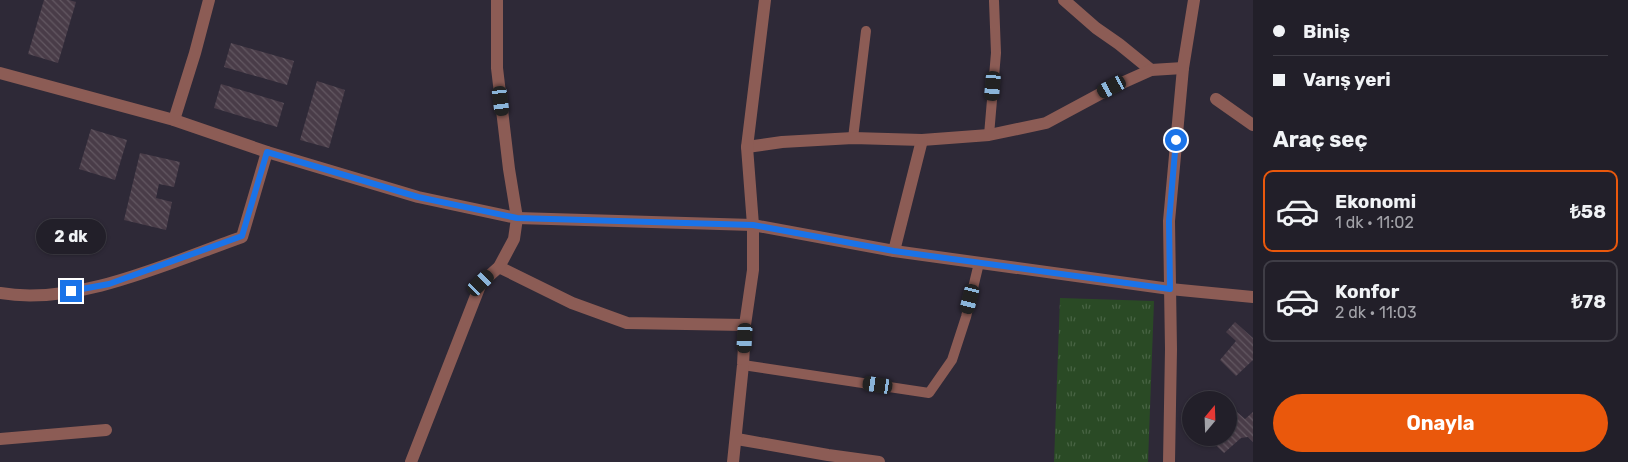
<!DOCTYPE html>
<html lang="tr">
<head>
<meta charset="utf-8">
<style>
	body { margin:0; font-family:Rubik,sans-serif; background:#2e2c35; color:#f1f3f6; height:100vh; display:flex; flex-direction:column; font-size:19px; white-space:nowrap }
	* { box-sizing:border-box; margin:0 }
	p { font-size:16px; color:#a2a2a8 }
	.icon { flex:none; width:28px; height:28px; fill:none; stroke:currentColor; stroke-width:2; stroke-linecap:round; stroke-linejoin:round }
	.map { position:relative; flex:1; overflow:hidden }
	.panel { display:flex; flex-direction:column; background:#221f29; width:375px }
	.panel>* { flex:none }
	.guide { display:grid; align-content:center; height:110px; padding:0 20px; background:#221f29 }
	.needle { width:32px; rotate:19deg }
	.tools { position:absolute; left:1182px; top:391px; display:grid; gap:10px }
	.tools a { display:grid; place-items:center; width:55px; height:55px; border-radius:50%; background:#221f29; box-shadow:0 1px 4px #0004,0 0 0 1px #3f3d46; font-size:25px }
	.end { position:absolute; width:22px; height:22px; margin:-11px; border:6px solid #1a73e8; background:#fff; box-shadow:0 0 0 2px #fff }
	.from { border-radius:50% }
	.bubble { position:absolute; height:35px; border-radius:18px; background:#221f29; box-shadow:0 1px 4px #0004,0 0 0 1px #3f3d46; font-size:16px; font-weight:700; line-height:35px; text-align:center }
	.car { position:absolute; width:15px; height:30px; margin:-15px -8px; border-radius:6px; box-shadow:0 0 4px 1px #0007; background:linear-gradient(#222 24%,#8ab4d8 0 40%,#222 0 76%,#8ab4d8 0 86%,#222 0) }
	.guide b { display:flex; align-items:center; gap:18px; height:48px; font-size:19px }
	.guide b+b { border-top:1px solid #3f3d46 }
	.guide i { width:12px; height:12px; background:#f1f3f6 }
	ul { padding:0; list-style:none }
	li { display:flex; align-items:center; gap:15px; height:82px; margin:0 10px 8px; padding:0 10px; border:2px solid #3f3d46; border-radius:10px }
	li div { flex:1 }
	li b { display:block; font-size:19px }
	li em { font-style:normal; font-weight:700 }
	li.active { border-color:#ea580c }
	li>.icon { width:45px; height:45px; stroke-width:1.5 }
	h2 { padding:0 20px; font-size:22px; line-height:60px }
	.button { display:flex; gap:10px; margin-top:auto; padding:10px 20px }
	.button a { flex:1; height:58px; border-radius:30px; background:#ea580c; color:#fff; font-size:20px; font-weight:700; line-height:58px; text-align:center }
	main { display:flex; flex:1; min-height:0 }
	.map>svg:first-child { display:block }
	.grass { fill:url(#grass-tufts) }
	.building { fill:url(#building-back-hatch) }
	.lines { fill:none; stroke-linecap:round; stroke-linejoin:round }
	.service { stroke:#8c5c55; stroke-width:10 }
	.minor { stroke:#8c5c55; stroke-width:12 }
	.route { stroke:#1a73e8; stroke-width:6 }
</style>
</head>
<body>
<main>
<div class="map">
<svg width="1253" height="462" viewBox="0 0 1253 462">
	<defs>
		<pattern id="grass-tufts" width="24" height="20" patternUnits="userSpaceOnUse" patternTransform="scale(1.25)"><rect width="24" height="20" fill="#2a4a25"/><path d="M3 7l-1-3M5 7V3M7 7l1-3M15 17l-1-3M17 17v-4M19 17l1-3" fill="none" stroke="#486444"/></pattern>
		<pattern id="building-back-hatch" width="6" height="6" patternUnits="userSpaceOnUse" patternTransform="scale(1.25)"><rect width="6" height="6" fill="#493c48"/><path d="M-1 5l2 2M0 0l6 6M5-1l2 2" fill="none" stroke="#635862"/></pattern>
	</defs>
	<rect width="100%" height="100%" fill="#2e2937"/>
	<!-- grass -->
	<polygon class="grass" points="1060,298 1154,301 1148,462 1054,462"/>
	<!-- building -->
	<g class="building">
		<polygon points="44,0 69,0 76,2 58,63 28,54"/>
		<polygon points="231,43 294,61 287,85 224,67"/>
		<polygon points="317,81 345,90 329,148 300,140"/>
		<polygon points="221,84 284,103 277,127 214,108"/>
		<polygon points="91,129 127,140 115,180 79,169"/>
		<polygon points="140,153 180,162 174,187 159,184 156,198 172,202 166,230 124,220"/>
		<polygon points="1235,322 1253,338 1253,360 1236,376 1220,360 1236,341 1226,332"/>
		<polygon points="1229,405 1245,419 1253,412 1253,442 1248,437 1241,438 1224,453 1208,438 1229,438"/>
	</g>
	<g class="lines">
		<!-- service -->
		<g class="service">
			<polyline points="989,135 996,53 994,1"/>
			<polyline points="853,138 866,31"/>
			<polyline points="743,365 929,393 952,360 966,317 979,263"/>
		</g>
		<!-- minor -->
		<g class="minor">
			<polyline points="1064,0 1096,28 1119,44 1151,70"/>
			<polyline points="0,73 174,120 267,152 418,197 517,218 753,225 894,251 1170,289 1253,297"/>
			<polyline points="1216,99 1253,125"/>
			<polyline points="174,120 195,53 209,0"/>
			<polyline points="747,147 782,142 853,138 922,140 989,135 1046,123 1113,87 1151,70 1183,68"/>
			<polyline points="894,251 922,140"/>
			<polyline points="499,267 572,303 627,323 745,325"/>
			<path d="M0,293C75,307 171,262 242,237L267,152"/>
			<polyline points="0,439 106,430"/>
			<polyline points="737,439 828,455 879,462"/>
			<polyline points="411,462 481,283 499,267 514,239 517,218 509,169 497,68 497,0"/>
			<polyline points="733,462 743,365 745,325 753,270 753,225 747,147 765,0"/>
			<polyline points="1169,462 1171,349 1169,221 1183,68 1194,0"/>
		</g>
	</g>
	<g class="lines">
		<!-- route -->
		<polyline class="route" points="71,291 109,284 242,236 267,152 418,197 517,218 753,225 894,251 1170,289 1169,221 1176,140"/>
	</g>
</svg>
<div class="tools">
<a><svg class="needle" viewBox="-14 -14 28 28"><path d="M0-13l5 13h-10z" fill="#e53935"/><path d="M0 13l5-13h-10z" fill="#a2a2a8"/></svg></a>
</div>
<i class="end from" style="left:1176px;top:140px"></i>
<i class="end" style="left:71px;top:291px"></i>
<div class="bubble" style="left:36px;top:219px;width:70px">2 dk</div>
<i class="car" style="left:993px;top:86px;rotate:185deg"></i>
<i class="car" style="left:1112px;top:87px;rotate:242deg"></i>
<i class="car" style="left:501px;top:101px;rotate:173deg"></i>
<i class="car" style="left:481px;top:283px;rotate:46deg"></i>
<i class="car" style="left:970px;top:299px;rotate:194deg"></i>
<i class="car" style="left:745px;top:338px;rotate:183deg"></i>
<i class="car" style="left:878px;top:385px;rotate:279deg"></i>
</div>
<section class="panel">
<div class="guide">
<b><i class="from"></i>Biniş</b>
<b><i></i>Varış yeri</b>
</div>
<h2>Araç seç</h2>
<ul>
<li class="active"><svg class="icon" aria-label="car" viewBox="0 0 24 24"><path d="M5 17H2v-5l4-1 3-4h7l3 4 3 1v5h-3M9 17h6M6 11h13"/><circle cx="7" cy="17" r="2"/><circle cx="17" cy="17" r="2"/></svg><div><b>Ekonomi</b><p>1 dk · 11:02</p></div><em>₺58</em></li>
<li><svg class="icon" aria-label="car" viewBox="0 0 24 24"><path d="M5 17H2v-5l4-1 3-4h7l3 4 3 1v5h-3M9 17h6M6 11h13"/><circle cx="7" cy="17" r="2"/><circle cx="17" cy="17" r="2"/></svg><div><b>Konfor</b><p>2 dk · 11:03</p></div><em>₺78</em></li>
</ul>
<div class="button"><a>Onayla</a></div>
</section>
</main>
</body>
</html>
